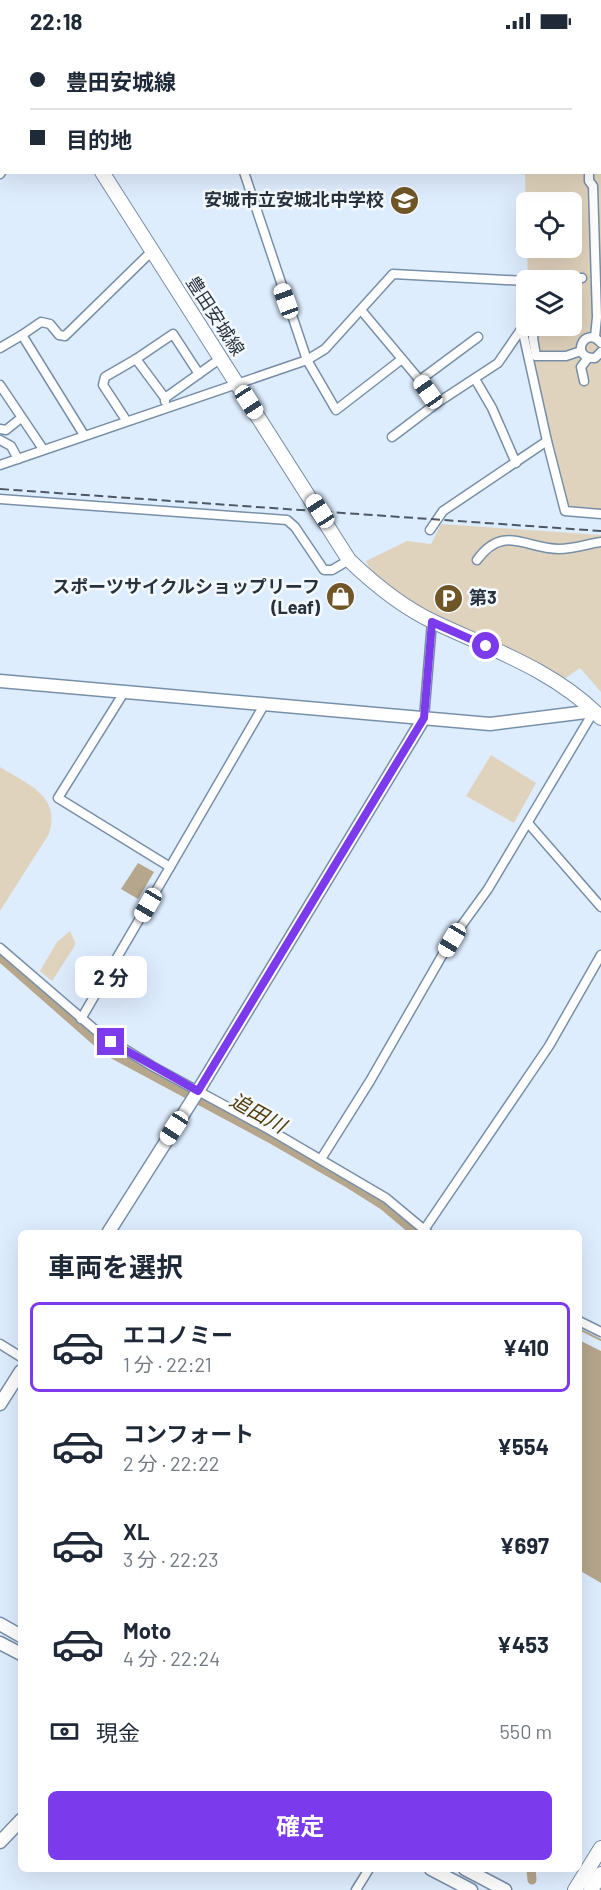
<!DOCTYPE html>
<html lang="ja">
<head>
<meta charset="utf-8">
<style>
	body { margin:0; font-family:Barlow,"Noto Sans JP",sans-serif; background:#f6f6f7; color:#1f2937; height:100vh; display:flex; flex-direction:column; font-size:22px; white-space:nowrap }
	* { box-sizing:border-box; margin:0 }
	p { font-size:20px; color:#747a83 }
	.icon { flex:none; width:33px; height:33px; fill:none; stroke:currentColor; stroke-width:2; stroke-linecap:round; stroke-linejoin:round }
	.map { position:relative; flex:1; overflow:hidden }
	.details { position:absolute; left:18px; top:1188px; width:564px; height:642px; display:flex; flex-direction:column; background:#fff; border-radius:9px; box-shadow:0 6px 24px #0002 }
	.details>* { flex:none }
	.top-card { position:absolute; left:0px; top:0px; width:602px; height:132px; box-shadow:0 6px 24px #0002; display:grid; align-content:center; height:132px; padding:0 30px; background:#fff }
	.buttons { position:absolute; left:516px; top:150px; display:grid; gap:12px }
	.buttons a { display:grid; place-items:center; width:66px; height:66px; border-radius:9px; background:#fff; box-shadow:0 6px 24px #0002; font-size:30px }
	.end { position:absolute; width:27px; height:27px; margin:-14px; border:8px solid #7c3aed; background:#fff; box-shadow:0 0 0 3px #fff }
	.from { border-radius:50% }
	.bubble { position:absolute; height:42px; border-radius:9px; background:#fff; box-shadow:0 6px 24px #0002; font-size:20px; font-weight:700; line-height:42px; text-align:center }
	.car { position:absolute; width:18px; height:36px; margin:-18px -9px; border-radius:8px; box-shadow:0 0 4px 2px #0007; background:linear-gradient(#fff 24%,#345 0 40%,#fff 0 76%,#345 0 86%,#fff 0) }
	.top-card b { display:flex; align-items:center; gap:21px; height:57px; font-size:22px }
	.top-card b+b { border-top:2px solid #e0e1e3 }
	.top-card i { width:15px; height:15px; background:#1f2937 }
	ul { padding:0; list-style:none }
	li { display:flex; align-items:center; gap:18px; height:90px; margin:0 12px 9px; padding:0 18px; border:3px solid transparent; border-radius:9px }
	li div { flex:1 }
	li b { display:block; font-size:22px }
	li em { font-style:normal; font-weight:700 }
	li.active { border-color:#7c3aed }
	li>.icon { width:54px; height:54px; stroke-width:1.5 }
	h2 { padding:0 30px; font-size:27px; line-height:72px }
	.pay { display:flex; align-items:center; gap:15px; height:66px; padding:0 30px; font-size:22px }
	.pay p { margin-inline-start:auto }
	.action { display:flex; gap:12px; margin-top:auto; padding:12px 30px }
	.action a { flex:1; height:69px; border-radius:9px; background:#7c3aed; color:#fff; font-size:24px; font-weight:700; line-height:69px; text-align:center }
	.status { display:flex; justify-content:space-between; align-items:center; height:42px; padding:0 30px; background:#fff; direction:ltr }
	.status svg { height:16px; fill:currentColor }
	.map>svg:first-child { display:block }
	.green { fill:#e0d3bd }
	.water { fill:#b5a68c }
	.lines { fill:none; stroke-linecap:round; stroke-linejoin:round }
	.stream { stroke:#b5a68c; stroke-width:2 }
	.canal { stroke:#b5a68c; stroke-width:9 }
	.street-casing { stroke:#788fa8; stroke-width:11 }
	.secondary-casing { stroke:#788fa8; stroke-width:15 }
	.primary-casing { stroke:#788fa8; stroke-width:16 }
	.street { stroke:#fff; stroke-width:8 }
	.secondary { stroke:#fff; stroke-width:12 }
	.primary { stroke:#fff; stroke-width:14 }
	.rail { stroke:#4d5864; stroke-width:2; stroke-dasharray:9 4.5; stroke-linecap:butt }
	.route { stroke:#7c3aed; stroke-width:8 }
	.labels { text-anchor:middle; stroke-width:5; stroke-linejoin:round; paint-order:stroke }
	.poi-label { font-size:18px; font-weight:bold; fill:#28323d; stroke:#f4f9fe; text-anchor:end }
	.street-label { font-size:18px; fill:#28323d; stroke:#f4f9fe }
	.water-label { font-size:20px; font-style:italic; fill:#533b0a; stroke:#f4f9fe }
</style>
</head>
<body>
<div class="status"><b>22:18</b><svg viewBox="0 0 49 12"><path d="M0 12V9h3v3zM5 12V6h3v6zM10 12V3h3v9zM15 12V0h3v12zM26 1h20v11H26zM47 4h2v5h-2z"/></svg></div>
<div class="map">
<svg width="601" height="1848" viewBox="0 0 601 1848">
	<rect width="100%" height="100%" fill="#deedfe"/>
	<!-- green -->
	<g class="green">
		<polygon points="521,0 601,0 601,469 567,468 526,287 526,246 526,284 572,284 572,238 528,238 527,206 572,206 572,160 526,160 526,186 525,131 600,130 600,2"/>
		<path d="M441,482L601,493V650L580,626L563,638L529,617L413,561C395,550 374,539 366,519L407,499L431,502Z"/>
		<polygon points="491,713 536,741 514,781 466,754"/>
		<path d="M0,725C27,742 62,754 49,792L0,869Z"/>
		<polygon points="70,889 75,900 74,905 52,939 40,929 57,900"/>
	</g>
	<!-- water -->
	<g class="water">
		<polygon points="138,821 154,830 138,857 121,847"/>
		<polygon points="579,1298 601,1309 601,1541 579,1528 579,1470 581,1463 579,1458"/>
	</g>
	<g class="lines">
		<!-- stream -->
		<g class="stream">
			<polyline points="600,78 601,78"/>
			<polyline points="579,1287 601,1298"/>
		</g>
		<!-- canal -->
		<g class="canal">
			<polyline points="0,915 107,1009 273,1098 346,1140 384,1164 416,1191"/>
			<polyline points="531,1827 532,1838"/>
		</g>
		<defs>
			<g id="street">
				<polyline points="147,0 148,2"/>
				<polyline points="203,0 203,2"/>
				<polyline points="585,2 585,0"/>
				<polyline points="0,30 2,35"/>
				<polyline points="600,96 601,96"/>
				<polyline points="244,130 307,318 336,368 402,317"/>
				<polyline points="589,130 589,139 593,144 597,275 595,295"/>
				<polyline points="0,132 2,129"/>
				<polyline points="536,238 582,236"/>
				<polyline points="522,239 522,286 547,399 565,469 601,472"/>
				<polyline points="361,268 418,336 437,361 498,321 522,286"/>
				<polyline points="535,284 533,296 536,314 566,314 581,309"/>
				<polyline points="22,293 41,280 50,282 59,293 65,294 152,209"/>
				<path d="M601,301C584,282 569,317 595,316L601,310"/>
				<polyline points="0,306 22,293 84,393"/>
				<polyline points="475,337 492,366 516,421"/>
				<polyline points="420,338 478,295"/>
				<polyline points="584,339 581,325 588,316"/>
				<polyline points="0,343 43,407"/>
				<polyline points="165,356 136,317 173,292 199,332"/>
				<polyline points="165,359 165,356 221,316"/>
				<polyline points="126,378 103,343 105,335 136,317"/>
				<polyline points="0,387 6,388 21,376"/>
				<polyline points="392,395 437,361"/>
				<polyline points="0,398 11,404 18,417"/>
				<polyline points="0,423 307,318 325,307 393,232 526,239"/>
				<polyline points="0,457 287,478 295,485 324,528 332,528 349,518"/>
				<polyline points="430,488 443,469 547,399"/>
				<path d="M477,518C503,482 524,506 559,507C573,507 587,502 601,500"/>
				<polyline points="424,676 432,580"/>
				<polyline points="528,781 601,865"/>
				<polyline points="170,825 264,663"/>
				<polyline points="0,906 100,992 152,1024 270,1088 386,1156 428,1191"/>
				<polyline points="81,977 170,825 58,756 123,652"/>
				<polyline points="321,1117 370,1039 451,898 488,847 594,669"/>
				<polyline points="424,1188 549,1004 601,913"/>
				<polyline points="579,1279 601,1290"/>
				<polyline points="0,1302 21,1315"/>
				<polyline points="356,1848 369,1827"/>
			</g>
			<g id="secondary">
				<polyline points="0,639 490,682 594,669"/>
				<polyline points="108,1191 198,1049 424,676"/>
				<polyline points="0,1362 21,1329"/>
				<polyline points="0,1582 21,1594"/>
				<polyline points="0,1601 21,1612"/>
				<polyline points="0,1800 21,1778"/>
				<polyline points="431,1827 471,1848"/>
				<polyline points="465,1827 505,1848"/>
			</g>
			<g id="primary">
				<polyline points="14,2 18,0"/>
				<polyline points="0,8 2,7"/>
				<path d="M102,130L349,518C374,542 402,565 434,580C491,607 556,629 601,676"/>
				<polyline points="575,1848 601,1806"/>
				<polyline points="591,1848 601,1832"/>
			</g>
		</defs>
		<!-- street casing -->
		<use href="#street" class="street-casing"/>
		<!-- secondary casing -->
		<use href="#secondary" class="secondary-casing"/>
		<!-- primary casing -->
		<use href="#primary" class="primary-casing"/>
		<!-- street -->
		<use href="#street" class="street"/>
		<!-- secondary -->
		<use href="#secondary" class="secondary"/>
		<!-- primary -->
		<use href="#primary" class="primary"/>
		<!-- rail -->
		<polyline class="rail" points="0,447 601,489"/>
	</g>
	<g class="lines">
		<!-- route -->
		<polyline class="route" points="111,1000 198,1049 424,676 432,580 486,604"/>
	</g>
	<!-- icons -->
	<defs>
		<symbol id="school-disc" viewBox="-11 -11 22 22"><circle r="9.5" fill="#705627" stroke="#f4f9fe"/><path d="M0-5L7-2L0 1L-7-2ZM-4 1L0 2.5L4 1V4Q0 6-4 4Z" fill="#fff"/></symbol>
		<symbol id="shop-disc" viewBox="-11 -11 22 22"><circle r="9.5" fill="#705627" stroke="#f4f9fe"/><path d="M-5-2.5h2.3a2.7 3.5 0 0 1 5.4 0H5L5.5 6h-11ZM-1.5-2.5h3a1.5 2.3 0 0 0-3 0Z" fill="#fff"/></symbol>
		<symbol id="parking-disc" viewBox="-11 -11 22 22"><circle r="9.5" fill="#705627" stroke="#f4f9fe"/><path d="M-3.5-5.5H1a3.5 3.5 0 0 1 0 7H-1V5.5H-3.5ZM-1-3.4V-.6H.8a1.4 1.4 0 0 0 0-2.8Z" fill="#fff"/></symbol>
	</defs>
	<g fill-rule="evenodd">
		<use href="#school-disc" x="388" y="142" width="33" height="33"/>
		<use href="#shop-disc" x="324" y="538" width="33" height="33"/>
		<use href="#parking-disc" x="432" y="540" width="33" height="33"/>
	</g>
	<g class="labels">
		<!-- poi labels -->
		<g class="poi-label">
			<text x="384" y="164">安城市立安城北中学校</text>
			<text x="320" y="551">スポーツサイクルショップリーフ<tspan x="320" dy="21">(Leaf)</tspan></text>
			<text x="469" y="562" text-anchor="start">第3</text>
		</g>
		<!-- street labels -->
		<g class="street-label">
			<text transform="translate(215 274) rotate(57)" y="6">豊田安城線</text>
		</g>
		<!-- water labels -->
		<g class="water-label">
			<text transform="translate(258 1071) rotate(29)" y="7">追田川</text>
		</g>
	</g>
</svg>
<div class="buttons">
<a><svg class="icon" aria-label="locate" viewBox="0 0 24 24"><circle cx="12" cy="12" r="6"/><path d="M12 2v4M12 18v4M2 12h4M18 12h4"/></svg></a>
<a><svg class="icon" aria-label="layers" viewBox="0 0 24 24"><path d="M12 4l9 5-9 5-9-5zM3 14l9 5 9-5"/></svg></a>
</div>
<i class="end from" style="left:486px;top:604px"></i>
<i class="end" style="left:111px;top:1000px"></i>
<div class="bubble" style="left:75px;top:914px;width:72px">2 分</div>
<i class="car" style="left:286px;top:259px;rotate:340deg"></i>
<i class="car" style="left:428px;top:350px;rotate:325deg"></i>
<i class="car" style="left:249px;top:360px;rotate:147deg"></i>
<i class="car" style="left:320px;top:469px;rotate:327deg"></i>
<i class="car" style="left:148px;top:863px;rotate:210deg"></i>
<i class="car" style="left:452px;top:898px;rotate:211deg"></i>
<i class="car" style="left:174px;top:1086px;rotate:213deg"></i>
<div class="top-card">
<b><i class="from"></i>豊田安城線</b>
<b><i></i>目的地</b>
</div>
<section class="details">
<h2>車両を選択</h2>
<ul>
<li class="active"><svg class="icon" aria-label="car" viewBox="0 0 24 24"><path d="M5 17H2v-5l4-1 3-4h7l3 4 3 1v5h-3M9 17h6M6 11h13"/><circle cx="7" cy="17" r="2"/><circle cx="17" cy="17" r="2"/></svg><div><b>エコノミー</b><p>1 分 · 22:21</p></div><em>¥410</em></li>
<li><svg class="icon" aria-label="car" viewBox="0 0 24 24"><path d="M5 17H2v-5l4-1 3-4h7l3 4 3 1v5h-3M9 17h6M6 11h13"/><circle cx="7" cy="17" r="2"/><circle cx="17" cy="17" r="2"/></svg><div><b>コンフォート</b><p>2 分 · 22:22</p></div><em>¥554</em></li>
<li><svg class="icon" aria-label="car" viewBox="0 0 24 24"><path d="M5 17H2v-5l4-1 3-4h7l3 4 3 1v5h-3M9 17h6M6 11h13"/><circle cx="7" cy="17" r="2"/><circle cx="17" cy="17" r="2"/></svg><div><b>XL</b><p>3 分 · 22:23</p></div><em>¥697</em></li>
<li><svg class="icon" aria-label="car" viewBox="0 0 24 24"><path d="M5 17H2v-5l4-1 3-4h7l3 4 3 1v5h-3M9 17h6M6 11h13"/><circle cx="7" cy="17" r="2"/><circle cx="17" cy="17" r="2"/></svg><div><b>Moto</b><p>4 分 · 22:24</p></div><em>¥453</em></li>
</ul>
<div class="pay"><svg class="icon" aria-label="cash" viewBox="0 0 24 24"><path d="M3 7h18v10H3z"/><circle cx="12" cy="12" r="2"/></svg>現金<p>550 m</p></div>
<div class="action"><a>確定</a></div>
</section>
</div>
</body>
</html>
